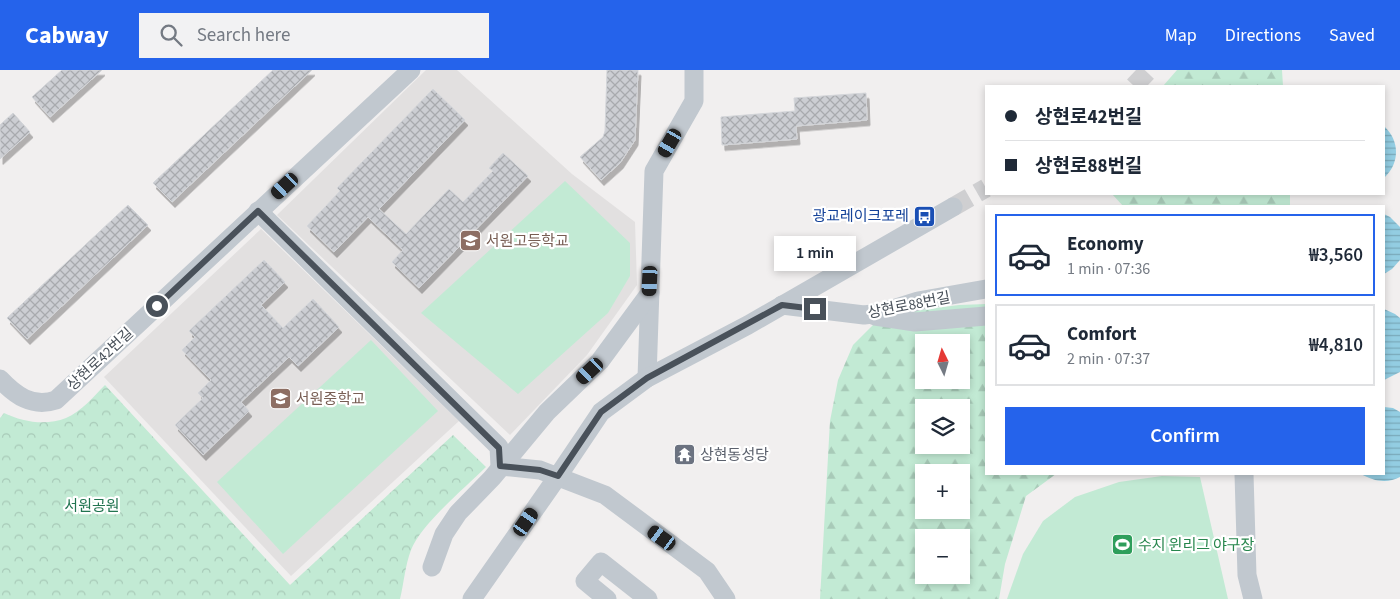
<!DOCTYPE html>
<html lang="en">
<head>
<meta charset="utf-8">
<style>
	body { margin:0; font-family:"Source Sans 3","Noto Sans KR",sans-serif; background:#f2f2f3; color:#1f2937; height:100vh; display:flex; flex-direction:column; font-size:19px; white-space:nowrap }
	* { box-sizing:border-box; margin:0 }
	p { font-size:16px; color:#747a83 }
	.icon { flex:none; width:28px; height:28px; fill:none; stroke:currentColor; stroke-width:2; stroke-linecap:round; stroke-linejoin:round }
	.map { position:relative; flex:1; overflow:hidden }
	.panel { position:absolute; left:985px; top:135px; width:400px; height:270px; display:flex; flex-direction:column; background:#fff; border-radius:0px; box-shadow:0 2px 8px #0003 }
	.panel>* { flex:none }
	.hud { position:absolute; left:985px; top:15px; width:400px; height:110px; border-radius:0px; box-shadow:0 2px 8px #0003; display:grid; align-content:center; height:110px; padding:0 20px; background:#fff }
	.needle { width:32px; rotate:355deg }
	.controls { position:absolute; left:915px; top:264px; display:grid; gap:10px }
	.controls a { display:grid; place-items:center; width:55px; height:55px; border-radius:0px; background:#fff; box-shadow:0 2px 8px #0003; font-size:25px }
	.end { position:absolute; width:22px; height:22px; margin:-11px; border:6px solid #49515a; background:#fff; box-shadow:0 0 0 2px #fff }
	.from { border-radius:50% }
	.bubble { position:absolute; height:35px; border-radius:0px; background:#fff; box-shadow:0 2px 8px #0003; font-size:16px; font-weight:600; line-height:35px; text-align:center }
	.car { position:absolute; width:15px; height:30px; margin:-15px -8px; border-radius:6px; box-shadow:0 0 4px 1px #0007; background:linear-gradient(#222 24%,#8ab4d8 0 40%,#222 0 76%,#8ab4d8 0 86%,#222 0) }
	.hud b { display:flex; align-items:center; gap:18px; height:48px; font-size:19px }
	.hud b+b { border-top:1px solid #e0e1e3 }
	.hud i { width:12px; height:12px; background:#1f2937 }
	ul { padding:9px 0 0; list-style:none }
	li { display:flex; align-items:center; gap:15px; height:82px; margin:0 10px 8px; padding:0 10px; border:2px solid #e0e1e3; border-radius:0px }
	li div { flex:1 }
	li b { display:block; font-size:19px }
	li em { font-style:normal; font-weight:600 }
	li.selected { border-color:#2563eb }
	li>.icon { width:45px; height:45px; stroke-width:1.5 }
	.action { display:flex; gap:10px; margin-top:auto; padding:10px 20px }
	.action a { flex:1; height:58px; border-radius:0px; background:#2563eb; color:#fff; font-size:20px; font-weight:600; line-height:58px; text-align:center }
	header { display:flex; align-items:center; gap:30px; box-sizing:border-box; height:70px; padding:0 25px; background:#2563eb; color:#fff }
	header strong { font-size:24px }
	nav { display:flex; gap:28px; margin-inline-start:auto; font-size:18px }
	.search { width:350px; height:45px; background:#f2f2f3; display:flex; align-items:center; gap:12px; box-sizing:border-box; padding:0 18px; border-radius:0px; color:#747a83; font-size:19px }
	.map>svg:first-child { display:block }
	.education { fill:#e2e0e0 }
	.green { fill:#c2ead4 }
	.forest { fill:url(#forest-firs); fill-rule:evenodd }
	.park { fill:url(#park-crowns) }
	.water { fill:url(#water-rules) }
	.building { fill:url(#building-cross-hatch); stroke:#d3d5d9; filter:url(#shadow) }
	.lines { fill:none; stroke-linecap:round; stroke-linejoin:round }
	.minor-tunnel { stroke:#cfcfd1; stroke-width:19; stroke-dasharray:19 9; stroke-linecap:butt }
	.minor { stroke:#c1c8cf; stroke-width:19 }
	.route { stroke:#49515a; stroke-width:6 }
	.labels { text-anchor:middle; stroke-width:4.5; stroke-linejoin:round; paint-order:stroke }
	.transit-label { font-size:15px; fill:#164399; stroke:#fff; text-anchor:end }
	.education-label { font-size:15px; fill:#785e54; stroke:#fff; text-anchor:start }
	.street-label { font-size:15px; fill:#49515a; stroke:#fff }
	.worship-label { font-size:15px; fill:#5b616d; stroke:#fff; text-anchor:start }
	.park-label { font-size:15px; fill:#217450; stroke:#fff }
	.leisure-label { font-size:15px; fill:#27864d; stroke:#fff; text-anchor:start }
</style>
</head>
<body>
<header>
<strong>Cabway</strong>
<div class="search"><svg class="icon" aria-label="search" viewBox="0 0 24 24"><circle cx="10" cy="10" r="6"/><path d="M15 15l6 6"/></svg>Search here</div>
<nav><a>Map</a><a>Directions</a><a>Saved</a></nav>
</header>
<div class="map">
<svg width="1400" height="529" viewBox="0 0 1400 529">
	<defs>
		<pattern id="forest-firs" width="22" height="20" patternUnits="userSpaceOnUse" patternTransform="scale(1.25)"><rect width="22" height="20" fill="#c2ead4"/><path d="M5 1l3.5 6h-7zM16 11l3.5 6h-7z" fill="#a8cab8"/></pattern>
		<pattern id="park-crowns" width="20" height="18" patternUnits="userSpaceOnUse" patternTransform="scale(1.25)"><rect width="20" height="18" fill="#c2ead4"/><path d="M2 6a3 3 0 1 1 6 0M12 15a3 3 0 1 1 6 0" fill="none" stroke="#a8cab8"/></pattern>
		<pattern id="water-rules" width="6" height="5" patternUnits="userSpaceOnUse" patternTransform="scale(1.25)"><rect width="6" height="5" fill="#93cde2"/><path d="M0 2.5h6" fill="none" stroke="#7aa9ba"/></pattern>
		<pattern id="building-cross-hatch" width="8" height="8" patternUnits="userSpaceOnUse" patternTransform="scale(1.25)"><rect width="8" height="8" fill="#ccced3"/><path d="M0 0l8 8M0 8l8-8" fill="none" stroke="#a8aaae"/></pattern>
		<filter id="shadow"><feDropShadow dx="3" dy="5.5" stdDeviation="0" flood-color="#0004"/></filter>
	</defs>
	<rect width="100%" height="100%" fill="#f1efef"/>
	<!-- education -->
	<g class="education">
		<polygon points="426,0 457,0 572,104 635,152 637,215 587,285 510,365 277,145"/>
		<polygon points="261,159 459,351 291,506 104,307"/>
	</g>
	<!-- green -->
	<g class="green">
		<polygon points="565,111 630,173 630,206 608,243 518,324 421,243"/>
		<polygon points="371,270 438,341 283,484 217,412"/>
		<polygon points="1162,406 1200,407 1228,529 1007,529 1023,484 1043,451 1075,427 1119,412"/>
	</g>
	<!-- forest -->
	<g class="forest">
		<polygon points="1177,0 1282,0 1283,16 1163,16"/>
		<polygon points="1112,124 1290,124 1290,136 1123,136"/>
		<path d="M986,234V404H1056L1026,426L1005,494L999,529H820L830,351L838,310L853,275L876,252L912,241L959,235ZM924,272H961V310H924ZM924,338H961V375H924ZM924,402H961V440H924ZM924,468H961V505H924Z"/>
	</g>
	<!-- park -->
	<path class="park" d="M105,315L290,515L453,365L486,397C466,417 421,454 411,480C405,496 404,512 400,529H0V348L4,343C23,352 46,356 66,348C81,342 94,326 105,315Z"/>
	<!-- water -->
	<g class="water">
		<path d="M1384,56C1400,71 1400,93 1384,108Z"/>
		<polygon points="1384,144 1390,147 1400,157 1400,190 1392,199 1384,204"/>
		<polygon points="1384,239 1395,244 1400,248 1400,302 1384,310"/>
		<path d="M1384,337L1393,338L1400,342V407C1387,414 1373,411 1361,404H1384Z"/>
	</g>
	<!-- building -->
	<g class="building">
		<polygon points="62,0 102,0 50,47 32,27"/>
		<polygon points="273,0 312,0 172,132 153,113"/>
		<polygon points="607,0 638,0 635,70 620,93 601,110 580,87 603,67 605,61"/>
		<polygon points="433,19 465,50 379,139 406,164 449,119 463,132 493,101 489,98 503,83 528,106 419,218 392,192 403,180 368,147 334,182 307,156 340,121 337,118"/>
		<polygon points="866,23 867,50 796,56 797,69 722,75 721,47 795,41 794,28"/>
		<polygon points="13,43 30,62 0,89 0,55"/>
		<polygon points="128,135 148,155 27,269 7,248"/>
		<polygon points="264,190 285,212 261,235 283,258 313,229 339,257 298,296 289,287 241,332 249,341 203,385 175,355 203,328 198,323 211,310 182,280 195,267 189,261"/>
	</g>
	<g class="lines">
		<!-- minor-tunnel -->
		<g class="minor-tunnel">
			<polyline points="1134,16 1149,0"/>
			<polyline points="953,137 986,118"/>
		</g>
		<!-- minor -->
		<g class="minor">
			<polyline points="258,141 499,377 500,396 540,400 605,425 707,501 726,529"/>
			<polyline points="782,235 864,245 880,243 918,231 986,219"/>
			<polyline points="875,246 915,252 986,246"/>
			<polyline points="647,308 654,101 694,31 694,0"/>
			<path d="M0,309C15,325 32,338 56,330L411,0"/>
			<polyline points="1244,404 1247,505 1253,529"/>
			<polyline points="432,497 444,464 458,443 492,408 547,342 600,291 650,223"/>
			<polyline points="472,529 558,406 601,342 647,308 748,255 953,137"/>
			<polyline points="607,529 585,511 601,492 648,529"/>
		</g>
	</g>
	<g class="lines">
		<!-- route -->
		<polyline class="route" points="157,236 258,141 499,378 500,396 540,400 558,406 601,342 647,308 782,235 815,239"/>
	</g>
	<!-- icons -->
	<defs>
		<symbol id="bus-square" viewBox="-11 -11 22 22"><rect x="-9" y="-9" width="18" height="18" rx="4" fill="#1a4fb4" stroke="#fff"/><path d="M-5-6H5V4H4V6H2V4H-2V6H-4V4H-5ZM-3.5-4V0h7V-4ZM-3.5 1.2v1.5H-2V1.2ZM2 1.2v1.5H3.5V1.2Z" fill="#fff"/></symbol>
		<symbol id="school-square" viewBox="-11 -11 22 22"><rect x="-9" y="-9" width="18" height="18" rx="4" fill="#8d6e63" stroke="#fff"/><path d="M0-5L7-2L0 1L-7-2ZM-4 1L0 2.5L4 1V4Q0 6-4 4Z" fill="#fff"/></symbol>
		<symbol id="temple-square" viewBox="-11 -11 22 22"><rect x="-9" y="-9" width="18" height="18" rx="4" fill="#6b7280" stroke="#fff"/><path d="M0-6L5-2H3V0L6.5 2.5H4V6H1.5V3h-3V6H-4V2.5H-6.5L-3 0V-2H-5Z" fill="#fff"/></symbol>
		<symbol id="stadium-square" viewBox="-11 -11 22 22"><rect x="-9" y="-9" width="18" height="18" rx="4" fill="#2e9e5b" stroke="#fff"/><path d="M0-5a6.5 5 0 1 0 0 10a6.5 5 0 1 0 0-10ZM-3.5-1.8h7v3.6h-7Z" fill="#fff"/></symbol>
	</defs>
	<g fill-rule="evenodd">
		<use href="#bus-square" x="912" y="134" width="25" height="25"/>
		<use href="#school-square" x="458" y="158" width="25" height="25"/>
		<use href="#school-square" x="268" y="316" width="25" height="25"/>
		<use href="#temple-square" x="672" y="372" width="25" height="25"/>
		<use href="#stadium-square" x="1110" y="462" width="25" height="25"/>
	</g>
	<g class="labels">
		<!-- transit labels -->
		<g class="transit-label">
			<text x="909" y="151">광교레이크포레</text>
		</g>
		<!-- education labels -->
		<g class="education-label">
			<text x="486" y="176">서원고등학교</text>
			<text x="296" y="334">서원중학교</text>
		</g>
		<!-- street labels -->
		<g class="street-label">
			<text transform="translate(909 235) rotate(-11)" y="5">상현로88번길</text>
			<text transform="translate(100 289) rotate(-43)" y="5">상현로42번길</text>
		</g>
		<!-- worship labels -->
		<g class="worship-label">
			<text x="700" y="390">상현동성당</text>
		</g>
		<!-- park labels -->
		<g class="park-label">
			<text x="92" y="441">서원공원</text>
		</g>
		<!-- leisure labels -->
		<g class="leisure-label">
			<text x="1138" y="480">수지 윈리그 야구장</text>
		</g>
	</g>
</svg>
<div class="controls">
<a><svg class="needle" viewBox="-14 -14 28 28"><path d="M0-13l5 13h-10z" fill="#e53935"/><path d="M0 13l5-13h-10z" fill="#747a83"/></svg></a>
<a><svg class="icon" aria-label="layers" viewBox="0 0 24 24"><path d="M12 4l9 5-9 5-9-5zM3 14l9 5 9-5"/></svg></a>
<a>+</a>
<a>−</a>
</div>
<i class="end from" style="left:157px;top:236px"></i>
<i class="end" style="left:815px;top:239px"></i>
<div class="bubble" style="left:774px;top:166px;width:82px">1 min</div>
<i class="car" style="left:670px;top:73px;rotate:210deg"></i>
<i class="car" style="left:285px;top:116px;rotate:227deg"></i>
<i class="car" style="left:650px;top:211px;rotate:183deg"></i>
<i class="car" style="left:590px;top:301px;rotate:227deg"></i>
<i class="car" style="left:526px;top:452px;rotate:35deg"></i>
<i class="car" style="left:662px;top:468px;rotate:306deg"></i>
<div class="hud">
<b><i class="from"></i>상현로42번길</b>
<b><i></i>상현로88번길</b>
</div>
<section class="panel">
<ul>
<li class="selected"><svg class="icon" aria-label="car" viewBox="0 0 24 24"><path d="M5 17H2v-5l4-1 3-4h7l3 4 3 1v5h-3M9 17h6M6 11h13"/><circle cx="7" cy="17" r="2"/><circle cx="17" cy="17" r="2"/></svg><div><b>Economy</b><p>1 min · 07:36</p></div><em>₩3,560</em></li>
<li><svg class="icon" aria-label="car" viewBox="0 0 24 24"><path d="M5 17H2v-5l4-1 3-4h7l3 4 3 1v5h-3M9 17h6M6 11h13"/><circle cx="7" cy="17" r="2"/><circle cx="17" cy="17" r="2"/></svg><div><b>Comfort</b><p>2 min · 07:37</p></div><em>₩4,810</em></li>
</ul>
<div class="action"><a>Confirm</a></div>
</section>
</div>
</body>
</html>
